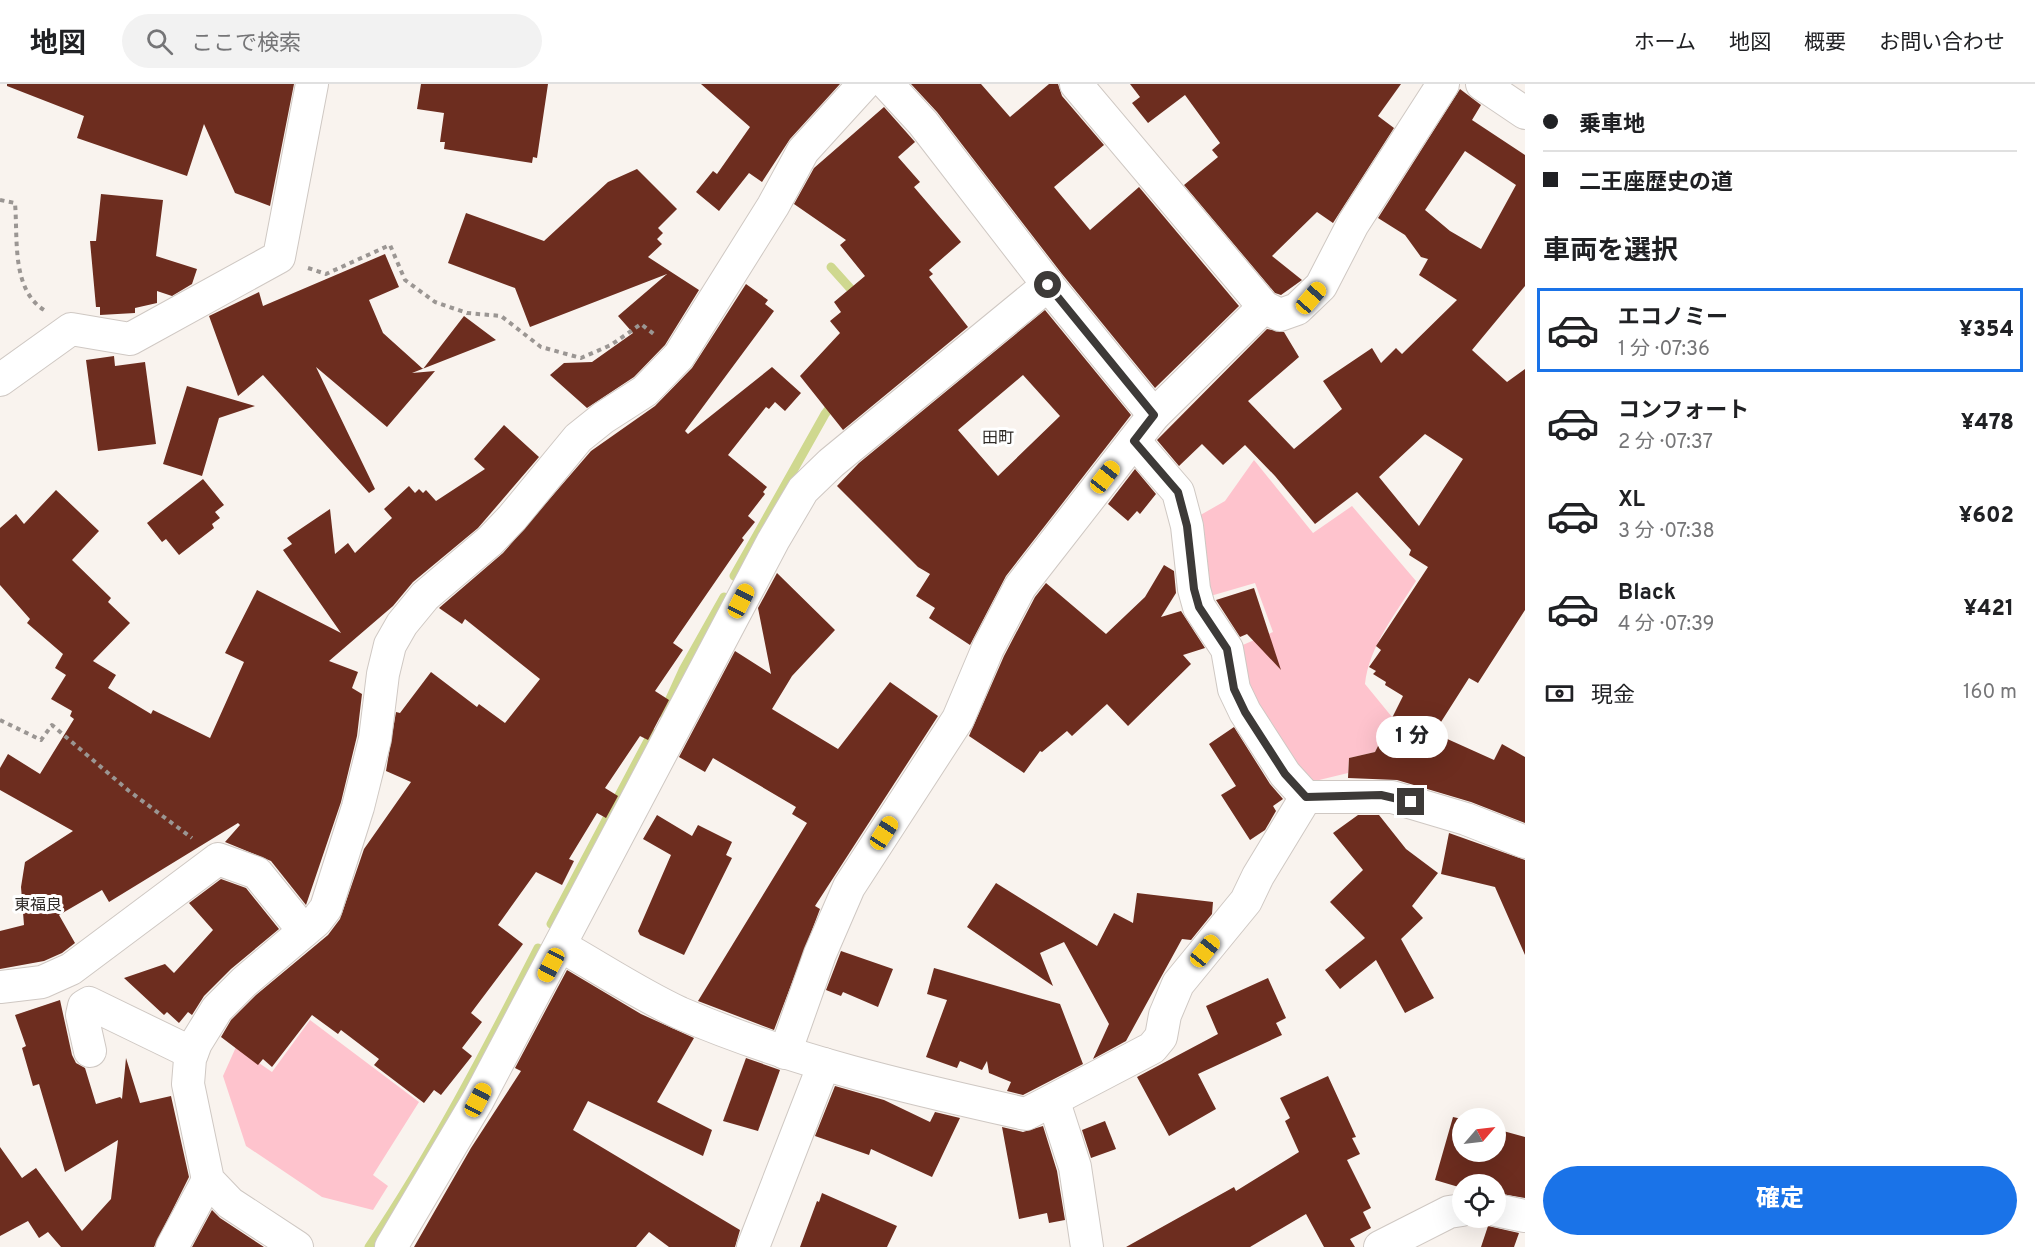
<!DOCTYPE html>
<html lang="ja">
<head>
<meta charset="utf-8">
<style>
	body { margin:0; font-family:Overpass,"Noto Sans JP",sans-serif; background:#f2f2f2; color:#202124; height:100vh; display:flex; flex-direction:column; font-size:22px; white-space:nowrap }
	* { box-sizing:border-box; margin:0 }
	p { font-size:20px; color:#757577 }
	.icon { flex:none; width:33px; height:33px; fill:none; stroke:currentColor; stroke-width:2; stroke-linecap:round; stroke-linejoin:round }
	.map { position:relative; flex:1; overflow:hidden }
	.details { display:flex; flex-direction:column; background:#fff; width:510px }
	.details>* { flex:none }
	.hud { display:grid; align-content:center; height:132px; padding:0 18px; background:#fff }
	.needle { width:39px; rotate:62deg }
	.fabs { position:absolute; left:1452px; top:1024px; display:grid; gap:12px }
	.fabs a { display:grid; place-items:center; width:54px; height:54px; border-radius:50%; background:#fff; box-shadow:0 6px 24px #0002; font-size:30px }
	.end { position:absolute; width:27px; height:27px; margin:-14px; border:8px solid #3d3a38; background:#fff; box-shadow:0 0 0 3px #fff }
	.from { border-radius:50% }
	.bubble { position:absolute; height:42px; border-radius:21px; background:#fff; box-shadow:0 6px 24px #0002; font-size:20px; font-weight:800; line-height:42px; text-align:center }
	.car { position:absolute; width:18px; height:36px; margin:-18px -9px; border-radius:8px; box-shadow:0 0 4px 2px #0007; background:linear-gradient(#f5c518 24%,#345 0 40%,#f5c518 0 76%,#345 0 86%,#f5c518 0) }
	.hud b { display:flex; align-items:center; gap:21px; height:57px; font-size:22px }
	.hud b+b { border-top:2px solid #e0e0e0 }
	.hud i { width:15px; height:15px; background:#202124 }
	ul { padding:0; list-style:none }
	li { display:flex; align-items:center; gap:18px; height:84px; margin:0 12px 9px; padding:0 6px; border:3px solid transparent; border-radius:0px }
	li div { flex:1 }
	li b { display:block; font-size:22px }
	li em { font-style:normal; font-weight:800 }
	li.active { border-color:#1a73e8 }
	li>.icon { width:54px; height:54px; stroke-width:1.5 }
	h2 { padding:0 18px; font-size:27px; line-height:72px }
	.pay { display:flex; align-items:center; gap:15px; height:66px; padding:0 18px; font-size:22px }
	.pay p { margin-inline-start:auto }
	.cta { display:flex; gap:12px; margin-top:auto; padding:12px 18px }
	.cta a { flex:1; height:69px; border-radius:36px; background:#1a73e8; color:#fff; font-size:24px; font-weight:800; line-height:69px; text-align:center }
	header { display:flex; align-items:center; gap:36px; box-sizing:border-box; height:84px; padding:0 30px; background:#fff; border-bottom:2px solid #e0e0e0 }
	header strong { font-size:28px }
	nav { display:flex; gap:33px; margin-inline-start:auto; font-size:21px }
	.search { width:420px; height:54px; background:#f2f2f2; display:flex; align-items:center; gap:15px; box-sizing:border-box; padding:0 21px; border-radius:33px; color:#757577; font-size:22px }
	main { display:flex; flex:1; min-height:0 }
	.map>svg:first-child { display:block }
	.green { fill:#fec3cd }
	.lines { fill:none; stroke-linecap:round; stroke-linejoin:round }
	.stream { stroke:#cfd88f; stroke-width:9 }
	.building { fill:#6d2d1f; fill-rule:evenodd }
	.minor-casing { stroke:#cfc8c3; stroke-width:34 }
	.path { stroke:#9b9693; stroke-width:4; stroke-dasharray:4.5 4.5; stroke-linecap:butt }
	.minor { stroke:#fff; stroke-width:32 }
	.route { stroke:#3d3a38; stroke-width:8 }
	.labels { text-anchor:middle; stroke-width:6; stroke-linejoin:round; paint-order:stroke }
	.neighbourhood-label { font-size:16px; fill:#312c28; stroke:#fff }
</style>
</head>
<body>
<header>
<strong>地図</strong>
<div class="search"><svg class="icon" aria-label="search" viewBox="0 0 24 24"><circle cx="10" cy="10" r="6"/><path d="M15 15l6 6"/></svg>ここで検索</div>
<nav><a>ホーム</a><a>地図</a><a>概要</a><a>お問い合わせ</a></nav>
</header>
<main>
<div class="map">
<svg width="1525" height="1163" viewBox="0 0 1525 1163">
	<rect width="100%" height="100%" fill="#f9f3ee"/>
	<!-- green -->
	<g class="green">
		<path d="M1254,376L1313,449L1352,422L1416,497C1397,528 1369,562 1365,600L1392,633L1375,668L1349,674L1348,689L1315,697L1303,694L1255,621L1238,563L1273,548L1255,499L1207,513L1197,433L1225,417Z"/>
		<polygon points="310,936 419,1018 373,1091 388,1102 373,1126 322,1113 246,1062 223,992 236,963 272,988"/>
	</g>
	<g class="lines">
		<!-- stream -->
		<g class="stream">
			<polyline points="831,183 858,213"/>
			<polyline points="734,492 825,330 835,317"/>
			<polyline points="663,630 683,586 724,513"/>
			<polyline points="551,840 652,649"/>
			<path d="M369,1163C433,1068 486,966 538,864"/>
		</g>
	</g>
	<!-- building -->
	<g class="building">
		<polygon points="7,0 294,0 270,122 235,109 204,40 187,92 77,54 84,32 7,2"/>
		<polygon points="421,0 548,0 537,74 533,73 532,79 444,65 445,58 440,58 444,29 417,25"/>
		<polygon points="701,0 840,0 790,55 762,98 749,89 719,127 696,108 713,87 717,90 750,43"/>
		<polygon points="911,0 981,0 1010,33 1049,0 1058,0 1062,12 1104,61 1054,103 1090,146 1139,103 1239,222 1155,304 1062,190 937,28"/>
		<polygon points="1130,0 1401,0 1378,32 1394,44 1333,139 1317,128 1272,172 1302,196 1281,211 1275,209 1184,101 1218,73 1212,66 1220,59 1185,11 1148,39 1132,19 1140,13"/>
		<path d="M1460,5L1481,21L1472,36L1525,71V202L1472,266L1507,298L1525,285V526L1478,599L1469,594L1434,649L1494,676L1502,660L1525,673V739L1471,718L1397,696L1348,694L1349,674L1375,668L1403,612L1385,601L1386,598L1373,590L1376,587L1369,583L1381,566L1376,562L1428,483L1409,471L1411,466L1357,408L1315,440L1275,392L1245,361L1223,381L1202,360L1179,382L1157,356L1267,245L1284,248L1299,273L1248,317L1294,365L1342,325L1323,297L1372,264L1381,279L1396,264L1402,270L1457,216L1419,191L1428,175L1421,173L1405,151L1378,134ZM1465,67L1516,101L1481,165L1450,147L1425,126ZM1425,350L1463,375L1419,442L1379,393Z"/>
		<polygon points="884,23 915,58 898,73 920,98 914,103 961,158 929,186 933,190 929,193 968,243 843,346 800,292 840,249 830,237 841,228 834,218 865,192 840,161 846,156 794,120 814,84"/>
		<polygon points="637,85 677,125 658,144 663,149 657,155 662,160 648,173 699,206 665,261 634,293 587,324 550,291 564,279 592,278 633,249 618,232 667,190 530,243 515,204 448,179 466,129 544,157 608,98"/>
		<polygon points="101,110 163,116 156,172 197,185 192,200 172,212 157,207 157,219 135,224 135,229 100,231 100,223 96,223 90,157 96,157"/>
		<polygon points="385,170 399,203 369,216 383,249 423,285 464,232 496,256 412,289 435,287 387,343 316,283 375,405 369,409 263,291 238,312 209,232 259,208 263,222"/>
		<polygon points="746,200 768,216 765,220 774,227 685,347 688,350 772,283 801,309 785,327 775,318 769,325 766,323 728,371 767,403 763,408 765,410 748,432 755,438 742,454 744,456 673,559 683,566 655,607 669,616 648,656 640,652 605,704 618,712 606,734 597,729 569,775 574,777 562,801 536,788 498,841 523,860 471,929 482,938 462,964 472,972 441,1011 434,1006 424,1019 374,981 379,975 341,946 338,950 312,931 272,983 263,975 258,981 221,953 231,936 256,911 328,851 340,835 364,765 411,698 386,687 396,628 400,629 431,588 477,623 479,620 505,639 540,595 465,535 462,540 439,524 503,469 591,367 655,322 692,284"/>
		<path d="M1045,226L1131,331L1006,492L970,561L929,534L935,524L916,512L930,490L918,483L837,402L859,379ZM1023,291L1060,332L998,392L958,346Z"/>
		<polygon points="114,272 115,282 145,278 156,360 98,367 86,276"/>
		<polygon points="187,302 255,322 219,334 202,392 163,380"/>
		<polygon points="504,341 539,373 478,444 413,498 393,522 329,577 358,588 352,604 362,610 357,652 341,718 306,821 271,777 225,758 240,741 238,739 109,818 102,806 59,831 75,859 62,869 44,877 0,885 0,847 24,841 21,803 25,778 73,747 0,706 0,684 8,670 40,690 74,635 70,632 72,627 51,615 66,591 55,584 63,570 27,539 30,535 0,501 0,444 16,430 24,440 56,406 99,447 72,476 111,514 108,518 130,539 93,577 116,591 108,604 151,630 153,626 210,654 244,578 225,569 257,506 341,549 283,466 292,460 287,454 330,425 335,470 348,459 355,469 392,434 384,425 409,402 415,409 419,405 423,409 426,406 436,417 485,385 474,375"/>
		<polygon points="1135,385 1156,410 1140,430 1137,427 1128,437 1108,420"/>
		<polygon points="203,395 224,421 215,428 220,434 212,440 214,444 179,471 166,455 162,458 147,439"/>
		<polygon points="1164,481 1174,487 1176,509 1161,533 1181,527 1205,564 1183,571 1191,580 1128,642 1107,620 1072,652 1067,647 1042,668 1040,667 1024,689 969,652 1004,572 1035,513 1046,499 1106,550 1145,513"/>
		<polygon points="777,489 835,546 792,592 772,625 838,665 890,598 938,632 815,822 820,825 774,946 698,917 807,739 792,730 796,723 713,674 705,688 679,673 735,567 771,590 758,524"/>
		<polygon points="1254,504 1281,586 1247,550 1240,553 1216,516"/>
		<polygon points="1234,643 1270,700 1283,715 1273,722 1276,727 1265,746 1250,756 1221,711 1236,702 1209,660"/>
		<polygon points="657,731 692,752 698,741 732,758 726,771 732,774 684,871 640,851 638,847 671,771 643,755"/>
		<polygon points="1358,731 1379,731 1406,765 1438,789 1412,822 1423,834 1401,855 1434,914 1405,929 1376,876 1340,905 1325,886 1365,854 1330,818 1363,786 1333,749"/>
		<polygon points="1449,749 1525,776 1525,871 1495,803 1441,790"/>
		<polygon points="221,795 246,804 279,845 231,885 204,912 192,931 188,928 179,939 167,928 164,931 124,894 165,880 174,889 213,846 189,819"/>
		<polygon points="996,799 1097,862 1114,829 1133,839 1137,809 1213,818 1212,830 1191,856 1182,855 1126,957 1093,975 1109,940 1064,858 1040,869 1053,902 967,843"/>
		<polygon points="841,867 893,885 878,923 843,908 841,912 826,906"/>
		<polygon points="934,884 1060,920 1083,980 1023,1011 1007,1007 1011,998 989,989 987,977 982,986 960,977 957,984 926,973 947,916 927,910"/>
		<polygon points="567,886 641,930 694,954 657,1018 712,1046 703,1072 588,1017 573,1046 740,1146 735,1163 669,1163 649,1148 636,1163 414,1163 471,1064 521,987 515,984"/>
		<polygon points="1268,894 1286,934 1276,939 1282,951 1198,990 1216,1025 1169,1052 1137,993 1218,950 1206,922"/>
		<polygon points="60,916 72,971 76,979 85,984 96,1020 120,1013 122,1015 126,974 140,1019 171,1012 189,1093 154,1163 61,1163 48,1148 39,1154 28,1137 0,1152 0,1063 22,1094 36,1084 82,1147 111,1115 118,1056 65,1088 39,1000 33,1002 22,964 26,962 15,931"/>
		<polygon points="746,974 780,986 758,1047 723,1037"/>
		<polygon points="1328,992 1356,1053 1352,1054 1360,1070 1347,1076 1371,1124 1363,1128 1371,1144 1350,1155 1355,1163 1324,1163 1306,1130 1250,1163 1126,1163 1234,1103 1236,1107 1299,1068 1285,1037 1290,1034 1280,1014"/>
		<polygon points="835,1002 884,1016 930,1038 935,1028 960,1034 932,1093 871,1065 869,1071 815,1052"/>
		<polygon points="1453,1033 1462,1035 1462,1068 1496,1068 1496,1045 1525,1053 1525,1114 1496,1109 1496,1101 1462,1101 1462,1104 1435,1096"/>
		<polygon points="1105,1037 1116,1065 1091,1074 1082,1046"/>
		<polygon points="1043,1042 1057,1087 1065,1136 1049,1139 1047,1129 1019,1135 1002,1043 1023,1048"/>
		<polygon points="822,1109 897,1142 887,1163 800,1163 817,1117 819,1118"/>
		<polygon points="212,1126 220,1134 264,1163 192,1163"/>
		<polygon points="1488,1142 1519,1149 1514,1163 1481,1163"/>
	</g>
	<g class="lines">
		<defs>
			<g id="minor">
				<polyline points="887,0 923,39 1048,201 1154,331"/>
				<polyline points="1076,0 1264,223 1280,231 1297,225 1321,202 1353,140 1443,0"/>
				<polyline points="1482,0 1525,29"/>
				<polyline points="0,296 71,245 130,255 279,173 312,0"/>
				<polyline points="1134,357 1178,408 1187,442 1194,505 1199,523 1227,565 1234,605 1245,628 1285,690 1306,713"/>
				<polyline points="1306,713 1392,713 1466,735 1525,758"/>
				<path d="M561,862C600,884 639,910 680,929C791,977 909,1004 1026,1030L1152,964L1161,953L1165,931L1178,900L1246,817L1258,792L1306,713"/>
				<polyline points="0,903 42,898 71,885 218,775 257,789 304,847"/>
				<polyline points="90,967 82,931 84,922 89,919 192,969"/>
				<polyline points="785,969 820,870 849,803 958,635 988,564 1020,503 1154,331 1264,223"/>
				<polyline points="1054,1018 1075,1083 1087,1163"/>
				<polyline points="1496,1126 1525,1132"/>
				<polyline points="172,1163 208,1096"/>
				<polyline points="297,1163 230,1119 208,1096 188,1000 190,975 196,959 217,925 244,898 316,837 326,824 358,723 375,655 383,590 390,561 402,540 425,512 490,457 512,434 578,354 603,334 645,307 679,272 773,122 803,67 864,0"/>
				<polyline points="391,1163 478,1016 773,457 803,406 831,379 1048,201"/>
				<polyline points="753,1163 824,980"/>
				<polyline points="1380,1163 1449,1128 1462,1126"/>
			</g>
		</defs>
		<!-- minor casing -->
		<use href="#minor" class="minor-casing"/>
		<!-- path -->
		<g class="path">
			<path d="M0,116L15,119C18,154 11,205 44,226"/>
			<polyline points="308,184 326,190 390,161 405,196 435,218 467,229 501,232 541,263 581,274 611,261 641,240 655,251"/>
			<polyline points="0,636 41,656 52,641 129,707 192,754"/>
		</g>
		<!-- minor -->
		<use href="#minor" class="minor"/>
	</g>
	<g class="lines">
		<!-- route -->
		<polyline class="route" points="1048,201 1154,331 1134,357 1178,408 1187,442 1194,505 1199,523 1227,565 1234,605 1245,628 1285,690 1306,713 1381,711 1411,718"/>
	</g>
	<g class="labels">
		<!-- neighbourhood labels -->
		<g class="neighbourhood-label">
			<text x="998" y="359">田町</text>
			<text x="38" y="826">東福良</text>
		</g>
	</g>
</svg>
<div class="fabs">
<a><svg class="needle" viewBox="-14 -14 28 28"><path d="M0-13l5 13h-10z" fill="#e53935"/><path d="M0 13l5-13h-10z" fill="#757577"/></svg></a>
<a><svg class="icon" aria-label="locate" viewBox="0 0 24 24"><circle cx="12" cy="12" r="6"/><path d="M12 2v4M12 18v4M2 12h4M18 12h4"/></svg></a>
</div>
<i class="end from" style="left:1048px;top:201px"></i>
<i class="end" style="left:1411px;top:718px"></i>
<div class="bubble" style="left:1376px;top:632px;width:72px">1 分</div>
<i class="car" style="left:1311px;top:214px;rotate:41deg"></i>
<i class="car" style="left:1105px;top:393px;rotate:38deg"></i>
<i class="car" style="left:741px;top:517px;rotate:27deg"></i>
<i class="car" style="left:884px;top:749px;rotate:33deg"></i>
<i class="car" style="left:1205px;top:867px;rotate:39deg"></i>
<i class="car" style="left:551px;top:881px;rotate:208deg"></i>
<i class="car" style="left:478px;top:1016px;rotate:28deg"></i>
</div>
<section class="details">
<div class="hud">
<b><i class="from"></i>乗車地</b>
<b><i></i>二王座歴史の道</b>
</div>
<h2>車両を選択</h2>
<ul>
<li class="active"><svg class="icon" aria-label="car" viewBox="0 0 24 24"><path d="M5 17H2v-5l4-1 3-4h7l3 4 3 1v5h-3M9 17h6M6 11h13"/><circle cx="7" cy="17" r="2"/><circle cx="17" cy="17" r="2"/></svg><div><b>エコノミー</b><p>1 分 · 07:36</p></div><em>¥354</em></li>
<li><svg class="icon" aria-label="car" viewBox="0 0 24 24"><path d="M5 17H2v-5l4-1 3-4h7l3 4 3 1v5h-3M9 17h6M6 11h13"/><circle cx="7" cy="17" r="2"/><circle cx="17" cy="17" r="2"/></svg><div><b>コンフォート</b><p>2 分 · 07:37</p></div><em>¥478</em></li>
<li><svg class="icon" aria-label="car" viewBox="0 0 24 24"><path d="M5 17H2v-5l4-1 3-4h7l3 4 3 1v5h-3M9 17h6M6 11h13"/><circle cx="7" cy="17" r="2"/><circle cx="17" cy="17" r="2"/></svg><div><b>XL</b><p>3 分 · 07:38</p></div><em>¥602</em></li>
<li><svg class="icon" aria-label="car" viewBox="0 0 24 24"><path d="M5 17H2v-5l4-1 3-4h7l3 4 3 1v5h-3M9 17h6M6 11h13"/><circle cx="7" cy="17" r="2"/><circle cx="17" cy="17" r="2"/></svg><div><b>Black</b><p>4 分 · 07:39</p></div><em>¥421</em></li>
</ul>
<div class="pay"><svg class="icon" aria-label="cash" viewBox="0 0 24 24"><path d="M3 7h18v10H3z"/><circle cx="12" cy="12" r="2"/></svg>現金<p>160 m</p></div>
<div class="cta"><a>確定</a></div>
</section>
</main>
</body>
</html>
